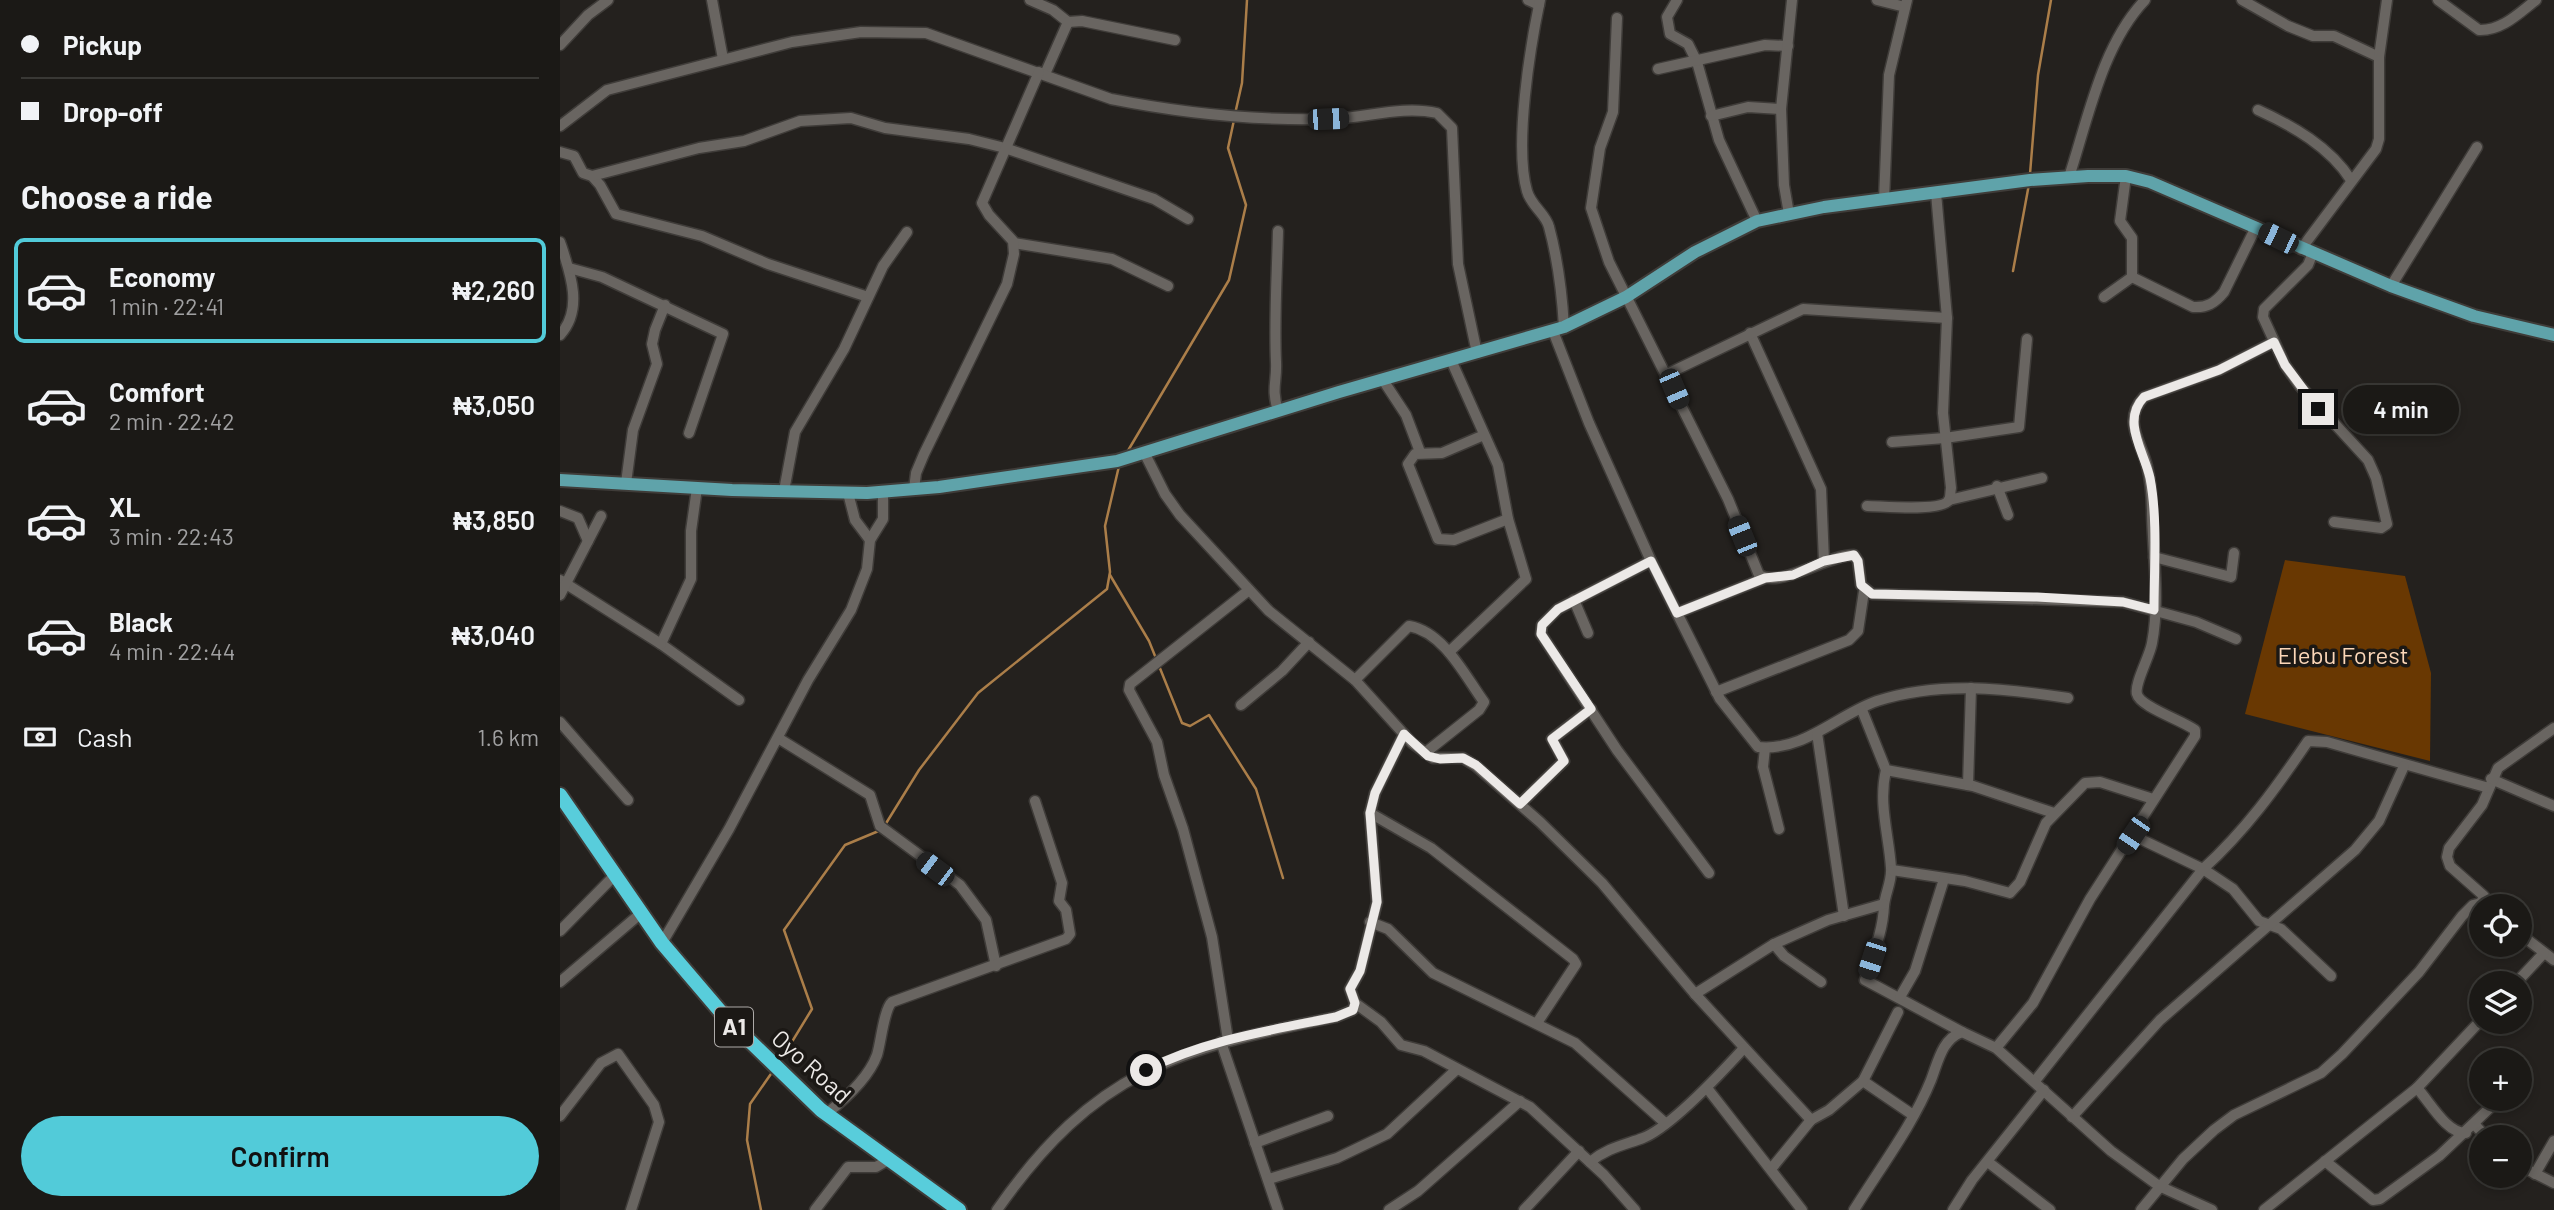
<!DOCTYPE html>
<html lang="en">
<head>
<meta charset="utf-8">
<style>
	body { margin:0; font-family:Barlow,sans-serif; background:#282623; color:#f1f3f6; height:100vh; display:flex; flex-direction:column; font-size:26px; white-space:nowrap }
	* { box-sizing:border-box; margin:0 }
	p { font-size:23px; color:#a0a0a1 }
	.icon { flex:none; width:38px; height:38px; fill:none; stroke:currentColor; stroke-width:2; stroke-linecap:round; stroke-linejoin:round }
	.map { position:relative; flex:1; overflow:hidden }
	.panel { display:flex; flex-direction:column; background:#1b1916; width:560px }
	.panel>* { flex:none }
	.hud { display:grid; align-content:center; height:154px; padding:0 21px; background:#1b1916 }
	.tools { position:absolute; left:1909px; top:894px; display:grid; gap:14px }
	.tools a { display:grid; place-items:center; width:63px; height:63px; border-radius:50%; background:#1b1916; box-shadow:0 4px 10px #0003,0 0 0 2px #393835; font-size:35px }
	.end { position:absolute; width:32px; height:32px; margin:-16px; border:9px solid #ece9e7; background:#111; box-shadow:0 0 0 4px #111 }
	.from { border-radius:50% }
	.bubble { position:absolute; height:49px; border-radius:24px; background:#1b1916; box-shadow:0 4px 10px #0003,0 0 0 2px #393835; font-size:23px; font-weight:600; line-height:49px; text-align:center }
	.car { position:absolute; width:21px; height:42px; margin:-21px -10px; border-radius:9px; box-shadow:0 0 5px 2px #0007; background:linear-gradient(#222 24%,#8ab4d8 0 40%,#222 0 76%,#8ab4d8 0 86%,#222 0) }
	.hud b { display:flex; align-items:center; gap:24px; height:66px; font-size:26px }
	.hud b+b { border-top:2px solid #393835 }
	.hud i { width:18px; height:18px; background:#f1f3f6 }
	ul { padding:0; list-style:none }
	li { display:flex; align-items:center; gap:21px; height:105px; margin:0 14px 10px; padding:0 7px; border:4px solid transparent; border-radius:10px }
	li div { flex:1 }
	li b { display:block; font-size:26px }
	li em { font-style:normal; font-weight:600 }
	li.active { border-color:#52cbd9 }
	li>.icon { width:63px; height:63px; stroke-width:1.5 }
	h2 { padding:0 21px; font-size:32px; line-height:84px }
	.pay { display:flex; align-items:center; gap:18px; height:77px; padding:0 21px; font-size:26px }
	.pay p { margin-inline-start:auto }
	.action { display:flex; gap:14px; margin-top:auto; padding:14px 21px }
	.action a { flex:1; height:80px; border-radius:42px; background:#52cbd9; color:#111; font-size:28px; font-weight:600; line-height:80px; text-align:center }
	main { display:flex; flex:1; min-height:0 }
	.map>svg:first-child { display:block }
	.forest { fill:#693802 }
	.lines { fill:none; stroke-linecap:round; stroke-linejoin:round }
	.stream { stroke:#ab7e49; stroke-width:2.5 }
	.minor-casing { stroke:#3f3c39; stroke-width:13 }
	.major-casing { stroke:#3f3c39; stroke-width:16 }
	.highway-casing { stroke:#3f3c39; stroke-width:18 }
	.minor { stroke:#696561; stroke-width:10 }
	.major { stroke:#5fa3aa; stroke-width:12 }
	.highway { stroke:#58cddb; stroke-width:14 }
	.route { stroke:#ece9e7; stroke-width:9 }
	.labels { text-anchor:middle; stroke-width:7; stroke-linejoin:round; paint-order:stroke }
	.shield { fill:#1b1815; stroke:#adaaa8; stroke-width:2 }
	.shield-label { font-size:23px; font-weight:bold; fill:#ece9e7 }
	.park-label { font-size:24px; fill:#fbd6b8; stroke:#1b1815 }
	.street-label { font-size:24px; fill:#ece9e7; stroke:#1b1815 }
</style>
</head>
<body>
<main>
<section class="panel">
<div class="hud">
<b><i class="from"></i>Pickup</b>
<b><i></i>Drop-off</b>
</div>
<h2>Choose a ride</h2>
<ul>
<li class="active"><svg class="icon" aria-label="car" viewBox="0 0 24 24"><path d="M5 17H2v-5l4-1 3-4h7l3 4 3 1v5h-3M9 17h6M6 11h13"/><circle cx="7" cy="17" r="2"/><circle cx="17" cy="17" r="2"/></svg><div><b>Economy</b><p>1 min · 22:41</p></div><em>₦2,260</em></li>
<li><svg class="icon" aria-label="car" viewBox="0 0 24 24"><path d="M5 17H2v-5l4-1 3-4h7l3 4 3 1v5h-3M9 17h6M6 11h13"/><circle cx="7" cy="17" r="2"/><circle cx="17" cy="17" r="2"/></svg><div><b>Comfort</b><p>2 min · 22:42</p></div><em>₦3,050</em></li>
<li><svg class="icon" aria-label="car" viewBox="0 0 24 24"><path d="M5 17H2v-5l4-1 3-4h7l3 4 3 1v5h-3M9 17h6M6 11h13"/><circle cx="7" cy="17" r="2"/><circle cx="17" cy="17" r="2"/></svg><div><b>XL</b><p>3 min · 22:43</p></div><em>₦3,850</em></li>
<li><svg class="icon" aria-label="car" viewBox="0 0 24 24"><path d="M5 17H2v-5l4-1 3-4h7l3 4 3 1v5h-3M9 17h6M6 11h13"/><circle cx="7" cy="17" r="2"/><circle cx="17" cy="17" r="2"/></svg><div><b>Black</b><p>4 min · 22:44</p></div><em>₦3,040</em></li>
</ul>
<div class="pay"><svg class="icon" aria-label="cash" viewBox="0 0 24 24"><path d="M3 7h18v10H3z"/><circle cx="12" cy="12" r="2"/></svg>Cash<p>1.6 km</p></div>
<div class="action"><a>Confirm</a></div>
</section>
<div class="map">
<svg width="1994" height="1210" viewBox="0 0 1994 1210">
	<rect width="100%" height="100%" fill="#24211e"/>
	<!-- forest -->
	<polygon class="forest" points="1725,560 1845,576 1871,673 1870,761 1685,714"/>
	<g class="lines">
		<!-- stream -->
		<g class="stream">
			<polyline points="675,114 682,83 687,0"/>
			<polyline points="1470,174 1478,75 1491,0"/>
			<polyline points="1453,271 1469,184"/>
			<polyline points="566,454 669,280 686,205 668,148 674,120"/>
			<polyline points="550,575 589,641 622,723 630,726 649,715 696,789 723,878"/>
			<polyline points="325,825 359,770 418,693 547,589 550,572 545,526 559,466"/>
			<polyline points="219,1063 252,1009 224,930 285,845 321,830"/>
			<polyline points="201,1210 187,1140 190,1104 213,1071"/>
		</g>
		<defs>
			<g id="minor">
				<polyline points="152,0 163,59"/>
				<polyline points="470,0 493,10 508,22"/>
				<polyline points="968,0 979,5"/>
				<path d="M980,0C970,47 954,146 967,191C971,206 986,214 989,227C998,260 1002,293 1004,327"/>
				<polyline points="1117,0 1107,17 1110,34 1128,44 1137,62 1159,140 1197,221"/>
				<polyline points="1317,0 1345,7"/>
				<polyline points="1682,0 1728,26 1753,36 1774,36 1819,57"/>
				<path d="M1878,0L1919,30C1942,31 1959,13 1976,0"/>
				<path d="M1057,18L1053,112L1040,148L1031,208L1049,262L1168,499L1199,575C1222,588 1267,555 1294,555L1298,561L1301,585L1312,594L1563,602L1636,622L1676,639"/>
				<polyline points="508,22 522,21 615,40"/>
				<polyline points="0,45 28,15 48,0"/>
				<polyline points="1098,69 1205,45 1228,46"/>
				<polyline points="485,74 508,22"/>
				<path d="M1698,110C1733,126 1770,147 1791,180"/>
				<polyline points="1151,116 1188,107 1221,109"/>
				<path d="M0,126L47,90L232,42L301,32L366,33L551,99C622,113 698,121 770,119C806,118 842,105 877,113L892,128L898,264L917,353"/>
				<polyline points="0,152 14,156 23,173 32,176 40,185 56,214 142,236 208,264 308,297"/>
				<polyline points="32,176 139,148 184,141 240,121 291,118 325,128 409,139 445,148 594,199 628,219"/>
				<path d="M1509,177C1528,119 1542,45 1585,0"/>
				<polyline points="1324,200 1329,75 1347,0"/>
				<polyline points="1229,214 1224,185 1221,109 1232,0"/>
				<path d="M0,242C10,272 24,309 0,335"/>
				<polyline points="454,243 552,259 608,286"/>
				<polyline points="1741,249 1816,149 1819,139 1819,57 1827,0"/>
				<polyline points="1752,255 1748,265 1704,309 1703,317 1725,365 1740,386 1808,460 1816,478 1827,524 1821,528 1774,522"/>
				<polyline points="9,268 42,277 163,334 129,433"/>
				<path d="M1572,277L1633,307C1647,308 1655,303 1664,292L1696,227"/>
				<polyline points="1831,286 1917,147"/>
				<polyline points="1544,297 1572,277 1572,238 1560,221 1566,176"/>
				<path d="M993,331L1029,423L1091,561L1160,699L1198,747C1243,752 1277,715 1317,701C1379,681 1444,688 1508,698"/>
				<polyline points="1190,333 1261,489 1264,561"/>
				<polyline points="1107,374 1243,309 1387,318"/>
				<polyline points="823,380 846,415 860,452"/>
				<path d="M718,411C711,387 717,383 716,362C714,318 717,275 718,231"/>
				<polyline points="924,435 882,453 855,454 848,464 878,539 894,540 948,519"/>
				<polyline points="1332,442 1385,438 1459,427 1467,339"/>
				<polyline points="585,454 605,494 620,515 709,611 795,680 852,743 873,758 903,758 916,766 980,822 1042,883 1135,994 1251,1120"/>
				<polyline points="66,483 73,430 97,364 92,344 95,330 105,305"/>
				<polyline points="1437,486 1448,515"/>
				<polyline points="137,488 131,531 131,579 101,644 179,700"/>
				<polyline points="354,489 356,473 364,454 447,284 454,254 453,241 429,215 422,203 479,72"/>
				<polyline points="224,491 235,432 284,349 323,266 347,232"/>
				<polyline points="288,493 295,520 310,540"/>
				<polyline points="1389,500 1482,478"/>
				<path d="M1307,506C1322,506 1382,512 1389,500C1391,496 1390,492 1391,488L1383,413L1387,318L1376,193"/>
				<polyline points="0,511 18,518 28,541"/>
				<polyline points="1594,557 1671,577 1674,553"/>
				<polyline points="1091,561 998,609 982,625 981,634 1057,750 1149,873"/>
				<polyline points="0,580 101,644"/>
				<polyline points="0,595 41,516"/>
				<polyline points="1014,600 1028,633"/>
				<polyline points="1117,613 1205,578"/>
				<polyline points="889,652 966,579 948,519 938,465 891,360"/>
				<path d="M795,680L849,626C884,632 905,676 924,702L919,710L865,753"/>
				<polyline points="1156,692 1289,640 1298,631 1304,591"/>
				<polyline points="681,705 722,671 749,642"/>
				<polyline points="1302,710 1326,770 1413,786 1494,813"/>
				<polyline points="0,722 68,800"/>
				<polyline points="1257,733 1284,916"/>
				<polyline points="218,738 310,795 320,826 400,885 426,920 436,966"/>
				<polyline points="1205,748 1203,767 1219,829"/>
				<path d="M1326,770C1318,804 1329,835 1331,868C1332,882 1325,893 1324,906C1323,931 1313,955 1305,980L1402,1032"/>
				<polyline points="1931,779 1994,806"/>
				<polyline points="1408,785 1411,688"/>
				<polyline points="960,804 1004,761 992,739 1031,709"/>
				<polyline points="810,813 871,848 1013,959 1016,964 977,1023"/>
				<polyline points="1572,835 1643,869 1673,889 1699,921 1721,929 1771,976"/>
				<polyline points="1332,870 1405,881 1450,893 1460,882 1486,823 1525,783 1540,782 1593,799"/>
				<polyline points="1921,903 1924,896 1890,866 1887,857 1889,848 1922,805 1938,768 1994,728"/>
				<polyline points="810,922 828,929 873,973 1015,1043 1104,1122"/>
				<polyline points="0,931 54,876"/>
				<polyline points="1960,934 1994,960"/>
				<polyline points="102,943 169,829 248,680 291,610 307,569 310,540 323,519 323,492"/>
				<polyline points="1214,944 1224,956 1261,982"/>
				<polyline points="0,982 80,914"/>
				<polyline points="1955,984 1984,953"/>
				<polyline points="1135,994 1214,944 1268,920 1324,904"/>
				<polyline points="1340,997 1355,971 1384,879"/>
				<polyline points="795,1003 821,1022 841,1045 864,1051 970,1107 1044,1175 1075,1210"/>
				<polyline points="668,1040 652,937 623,829 604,775 597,742 569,690 570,684 689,590"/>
				<polyline points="661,1042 718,1210"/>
				<path d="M1436,1048L1473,1003L1530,899L1635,736V730C1622,720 1580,707 1577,694C1574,684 1590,656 1592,643C1600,602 1593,556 1592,514C1592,498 1591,482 1587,466C1581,442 1562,420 1584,397L1659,370L1714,342"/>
				<polyline points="1960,1076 1966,1070"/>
				<polyline points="1303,1081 1353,1115"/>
				<path d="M1475,1081L1643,869C1685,831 1716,788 1748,741L1767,742L1929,788"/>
				<polyline points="1147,1088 1242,1210"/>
				<path d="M1857,1088C1870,1102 1886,1133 1906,1133"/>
				<path d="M266,1114C284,1100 309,1077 317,1055C321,1042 324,1009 332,1002L506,939L510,934L506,910L499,901L502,883L475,801"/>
				<polyline points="0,1116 41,1063 58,1054 94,1105 99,1122 71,1210"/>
				<polyline points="1512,1117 1600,1020 1795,850 1819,821 1844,766"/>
				<polyline points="1915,1125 1927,1138"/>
				<polyline points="695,1143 768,1116"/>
				<polyline points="1765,1161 1813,1200 1820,1199 1879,1156 1939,1099"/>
				<path d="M1030,1162C1047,1148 1064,1145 1083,1138C1111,1127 1163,1071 1184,1048"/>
				<polyline points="1428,1162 1490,1210"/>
				<polyline points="1960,1166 1994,1183"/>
				<polyline points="1211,1169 1251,1120 1269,1110 1303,1081 1338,1012"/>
				<polyline points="1975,1174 1994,1141"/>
				<polyline points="709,1179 777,1158 827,1134 897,1069"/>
				<polyline points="255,1210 288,1167 316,1167 328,1160"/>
				<path d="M437,1210C535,1070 616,1049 776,1017L793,1010L795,1003L790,989L800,971L817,902L810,813L815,793L844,734"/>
				<polyline points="829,1210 858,1191 960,1101"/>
				<polyline points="964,1210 1019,1151"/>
				<path d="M1294,1210C1320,1168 1353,1125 1371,1080C1378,1062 1382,1039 1402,1032L1436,1048L1551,1151L1599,1186L1652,1210"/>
				<polyline points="1393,1210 1412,1180 1484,1090"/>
				<polyline points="1581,1210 1623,1159 1654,1130 1674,1115 1761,1073 1782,1054 1859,972 1902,916 1913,905 1921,903"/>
				<polyline points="1704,1210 1857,1088 1922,1019"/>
			</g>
			<polyline id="major" points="0,480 172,490 307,493 379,487 557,461 779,392 1004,327 1066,297 1135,252 1197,221 1264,207 1470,180 1528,176 1566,176 1590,182 1831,286 1914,316 1994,335"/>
			<polyline id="highway" points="0,795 102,943 166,1018 261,1110 399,1210"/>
		</defs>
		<!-- minor casing -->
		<use href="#minor" class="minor-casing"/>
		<!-- major casing -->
		<use href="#major" class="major-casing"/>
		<!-- highway casing -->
		<use href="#highway" class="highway-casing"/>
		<!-- minor -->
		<use href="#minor" class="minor"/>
		<!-- major -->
		<use href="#major" class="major"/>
		<!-- highway -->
		<use href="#highway" class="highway"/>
	</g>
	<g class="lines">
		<!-- route -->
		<path class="route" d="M586,1070C645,1040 712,1030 776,1017L793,1010L795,1003L790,989L800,971L817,902L810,813L815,793L844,734L868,756L880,759L903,758L916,765L960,804L1004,761L992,739L1031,709L981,634L982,625L998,609L1091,561L1117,613L1205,578L1233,575L1264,561L1294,555L1298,561L1301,585L1312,594L1477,597L1563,602L1594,610C1594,567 1598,520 1590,478C1584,451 1561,421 1584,397L1659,370L1714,342L1725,365L1758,409"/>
	</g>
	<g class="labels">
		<!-- shield labels -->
		<rect class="shield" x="155" y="1007.5" width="38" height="39" rx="5"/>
		<g class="shield-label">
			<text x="174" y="1035">A1</text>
		</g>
		<!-- park labels -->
		<g class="park-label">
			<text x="1783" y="664">Elebu Forest</text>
		</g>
		<!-- street labels -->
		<g class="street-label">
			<text transform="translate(251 1067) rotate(42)" y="8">Oyo Road</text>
		</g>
	</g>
</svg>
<div class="tools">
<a><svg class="icon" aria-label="locate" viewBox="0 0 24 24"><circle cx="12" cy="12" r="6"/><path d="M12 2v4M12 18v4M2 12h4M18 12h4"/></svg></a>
<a><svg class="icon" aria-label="layers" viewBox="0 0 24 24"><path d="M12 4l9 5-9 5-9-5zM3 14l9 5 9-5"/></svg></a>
<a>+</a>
<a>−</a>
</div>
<i class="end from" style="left:586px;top:1070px"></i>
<i class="end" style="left:1758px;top:409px"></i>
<div class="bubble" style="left:1783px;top:385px;width:116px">4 min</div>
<i class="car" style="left:768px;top:119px;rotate:88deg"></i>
<i class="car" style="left:1718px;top:238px;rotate:296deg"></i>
<i class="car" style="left:1114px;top:389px;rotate:157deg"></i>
<i class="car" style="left:1182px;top:536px;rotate:338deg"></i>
<i class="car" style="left:1573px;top:835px;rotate:214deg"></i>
<i class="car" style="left:375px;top:869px;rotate:307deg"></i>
<i class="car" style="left:1312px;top:959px;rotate:198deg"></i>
</div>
</main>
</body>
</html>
